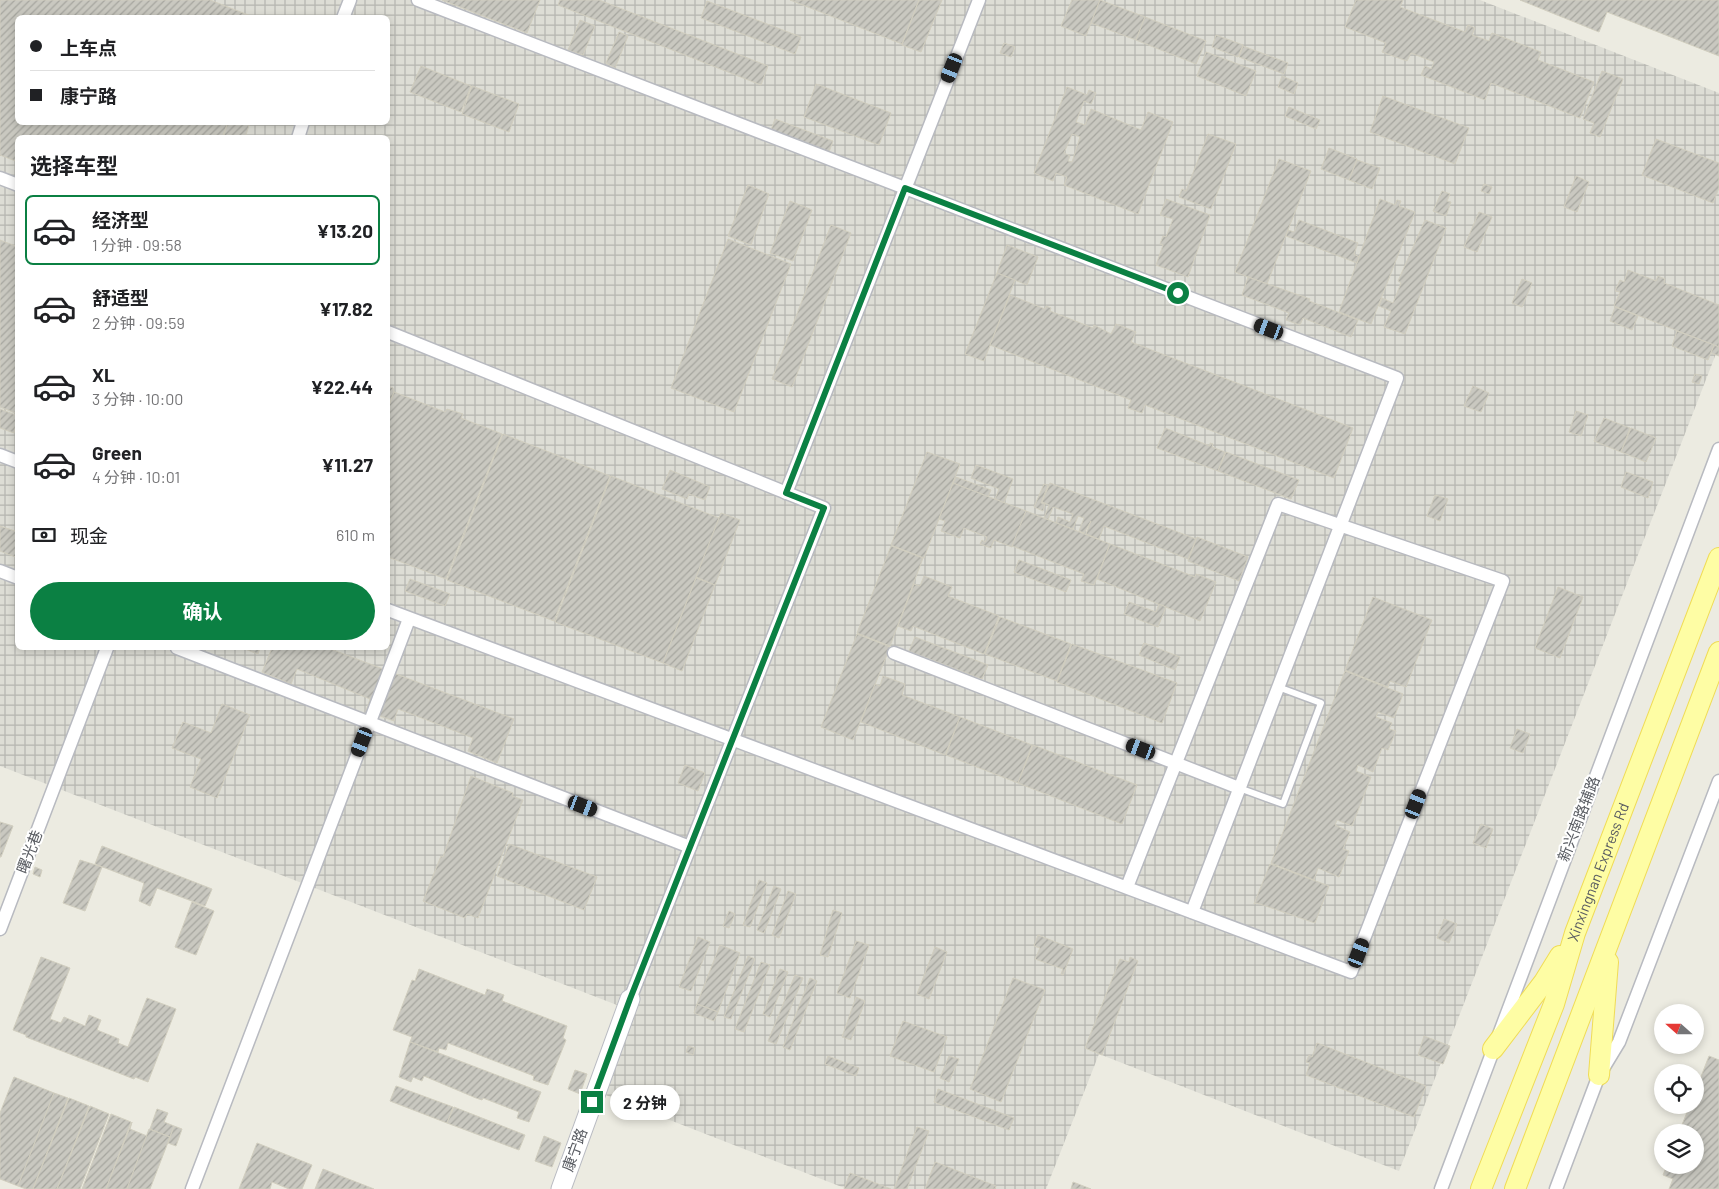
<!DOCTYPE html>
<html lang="zh">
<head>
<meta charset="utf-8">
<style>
	body { margin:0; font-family:Barlow,"Noto Sans SC",sans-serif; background:#f2f2f2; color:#202124; height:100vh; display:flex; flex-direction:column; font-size:19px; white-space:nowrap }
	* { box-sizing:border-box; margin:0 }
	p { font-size:16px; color:#757577 }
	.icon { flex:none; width:28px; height:28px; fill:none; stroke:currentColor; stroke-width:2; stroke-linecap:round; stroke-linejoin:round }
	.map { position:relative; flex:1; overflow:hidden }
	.panel { position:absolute; left:15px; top:135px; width:375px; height:515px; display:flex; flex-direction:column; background:#fff; border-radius:8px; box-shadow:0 2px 8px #0003 }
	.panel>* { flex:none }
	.guide { position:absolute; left:15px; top:15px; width:375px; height:110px; border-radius:8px; box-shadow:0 2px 8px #0003; display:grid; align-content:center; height:110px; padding:0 15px; background:#fff }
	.needle { width:32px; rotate:291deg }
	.buttons { position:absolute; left:1654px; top:1004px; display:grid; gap:10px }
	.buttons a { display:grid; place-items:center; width:50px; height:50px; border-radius:50%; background:#fff; box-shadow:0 2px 8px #0003; font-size:25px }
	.end { position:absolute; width:22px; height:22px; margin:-11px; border:6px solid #0b8043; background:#fff; box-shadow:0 0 0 2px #fff }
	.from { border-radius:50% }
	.bubble { position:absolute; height:35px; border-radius:18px; background:#fff; box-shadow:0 2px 8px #0003; font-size:16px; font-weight:700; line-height:35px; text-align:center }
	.car { position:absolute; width:15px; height:30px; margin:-15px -8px; border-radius:6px; box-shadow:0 0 4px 1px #0007; background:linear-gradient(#222 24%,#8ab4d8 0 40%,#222 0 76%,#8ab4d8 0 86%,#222 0) }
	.guide b { display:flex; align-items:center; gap:18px; height:48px; font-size:19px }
	.guide b+b { border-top:1px solid #e0e0e0 }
	.guide i { width:12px; height:12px; background:#202124 }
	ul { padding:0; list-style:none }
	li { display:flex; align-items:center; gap:15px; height:70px; margin:0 10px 8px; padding:0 5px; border:2px solid transparent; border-radius:8px }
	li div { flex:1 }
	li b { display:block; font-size:19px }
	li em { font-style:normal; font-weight:700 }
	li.current { border-color:#0b8043 }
	li>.icon { width:45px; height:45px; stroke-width:1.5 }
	h2 { padding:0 15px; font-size:22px; line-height:60px }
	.pay { display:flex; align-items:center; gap:12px; height:55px; padding:0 15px; font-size:19px }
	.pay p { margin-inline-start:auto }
	.action { display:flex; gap:10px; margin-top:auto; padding:10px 15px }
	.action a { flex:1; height:58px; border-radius:30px; background:#0b8043; color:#fff; font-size:20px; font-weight:700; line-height:58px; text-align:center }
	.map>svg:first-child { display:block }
	.industrial { fill:url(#industrial-grid); fill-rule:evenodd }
	.building { fill:url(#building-hatch); stroke:#d1cebf; fill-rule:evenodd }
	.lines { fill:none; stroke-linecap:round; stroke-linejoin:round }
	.lane-casing { stroke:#b8bac0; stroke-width:9 }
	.street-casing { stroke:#b8bac0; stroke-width:15 }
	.secondary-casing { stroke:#b9bbc2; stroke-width:21 }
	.primary-casing { stroke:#f0dc56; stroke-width:22 }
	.lane { stroke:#fff; stroke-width:6 }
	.street { stroke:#fff; stroke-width:12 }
	.secondary { stroke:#fff; stroke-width:19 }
	.primary { stroke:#fefda4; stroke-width:20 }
	.route { stroke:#0b8043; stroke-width:6 }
	.labels { text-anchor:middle; stroke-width:4; stroke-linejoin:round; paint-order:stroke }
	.street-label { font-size:15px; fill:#595c62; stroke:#fff }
</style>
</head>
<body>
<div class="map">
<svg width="1719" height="1189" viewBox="0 0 1719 1189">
	<defs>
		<pattern id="industrial-grid" width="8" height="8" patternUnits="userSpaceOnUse" patternTransform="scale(1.25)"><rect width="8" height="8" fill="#ddddd5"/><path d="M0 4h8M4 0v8" fill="none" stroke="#b6b6b0"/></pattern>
		<pattern id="building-hatch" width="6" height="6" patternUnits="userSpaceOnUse" patternTransform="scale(1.25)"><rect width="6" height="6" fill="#c9c8c0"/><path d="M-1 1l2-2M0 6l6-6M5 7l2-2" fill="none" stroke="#a6a69f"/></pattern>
	</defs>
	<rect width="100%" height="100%" fill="#ecebe1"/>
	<!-- industrial -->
	<path class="industrial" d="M0,0H1480L1719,93V346L1399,1171L1099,1054L1046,1189H847L590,1089L622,1007L0,766ZM18,18H388V122H18ZM18,138H388V648H18Z"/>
	<!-- building -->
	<g class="building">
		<polygon points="0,0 210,0 256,18 18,18 18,122 228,122 222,138 18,138 18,162 0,155"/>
		<polygon points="442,0 540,0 527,33"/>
		<polygon points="560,0 599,0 768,66 761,85 558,5"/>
		<polygon points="790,0 919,0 902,44"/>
		<polygon points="919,0 942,0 921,52 902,45"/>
		<polygon points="1072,0 1100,0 1086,36 1061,26"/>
		<polygon points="1100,0 1145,17 1136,40 1091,23"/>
		<polygon points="1356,0 1403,0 1400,7 1465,32 1468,25 1475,28 1472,35 1489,41 1492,33 1541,52 1538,60 1594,82 1580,118 1491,83 1485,100 1421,75 1425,66 1431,69 1434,62 1411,53 1407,61 1382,52 1386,43 1345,27"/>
		<polygon points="1520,0 1719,0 1719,56 1607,12 1599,32"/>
		<polygon points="707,1 801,37 795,54 701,18"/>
		<polygon points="1145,17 1206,41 1196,64 1136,40"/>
		<polygon points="580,20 595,26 583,55 568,50"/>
		<polygon points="619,32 628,36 615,68 606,63"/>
		<polygon points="1216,35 1243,45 1238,57 1212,47"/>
		<polygon points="1004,43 1015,47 1011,57 1000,53"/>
		<polygon points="1243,46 1288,63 1284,74 1239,57"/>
		<polygon points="1206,52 1256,71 1246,96 1197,76"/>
		<polygon points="421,66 471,86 461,112 410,92"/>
		<polygon points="1602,71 1623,79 1600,137 1590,133 1594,123 1583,119"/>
		<polygon points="1282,76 1298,83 1294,94 1278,87"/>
		<polygon points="816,84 891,113 879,145 804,117"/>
		<polygon points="472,86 519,104 509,132 462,114"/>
		<path d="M1067,87L1087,95L1089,90L1096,93L1091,104L1084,101L1076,122L1085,125L1091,109L1141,130L1148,112L1173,122L1138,214L1064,185L1067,177L1056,173L1053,181L1034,173ZM1072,134L1080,137L1072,162L1068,161L1070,156L1064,153Z"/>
		<polygon points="1383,96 1469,128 1455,164 1370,132"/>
		<polygon points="1289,107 1320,120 1316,129 1285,116"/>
		<polygon points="775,119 833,141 829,152 771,130"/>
		<polygon points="228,122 250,122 245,138 223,138"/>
		<polygon points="1208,134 1236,144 1211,209 1179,197 1182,189 1186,191"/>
		<polygon points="1656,139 1719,163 1719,188 1713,203 1642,175"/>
		<polygon points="1329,148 1357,159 1349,180 1321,169"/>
		<polygon points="1279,159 1311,171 1267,284 1235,272"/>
		<polygon points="1357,160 1380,168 1372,189 1349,180"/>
		<polygon points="1576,176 1589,182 1577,212 1564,207"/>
		<polygon points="1484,184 1492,187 1489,194 1481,191"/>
		<polygon points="748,185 769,194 751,245 728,236"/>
		<polygon points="1442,191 1450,194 1447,201 1451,202 1446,216 1433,211"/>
		<polygon points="1166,199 1210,215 1188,277 1156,265 1163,245 1160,244 1163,236 1166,237 1173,219 1160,215"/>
		<polygon points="1380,199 1395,205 1397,200 1401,201 1399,206 1415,212 1371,324 1339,312"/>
		<polygon points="790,201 812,210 793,261 770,253"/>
		<polygon points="1479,212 1492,217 1477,252 1464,247"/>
		<polygon points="1299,220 1358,243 1354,254 1359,257 1357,263 1286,236 1288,230 1294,232"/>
		<polygon points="1425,220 1446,228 1405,334 1384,327 1391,311 1379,306 1382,298 1393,303 1401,283 1398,281"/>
		<polygon points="831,225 851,233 792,387 772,379"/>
		<polygon points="728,239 791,264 734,412 671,388"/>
		<polygon points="0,240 18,247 18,414 0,407"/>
		<polygon points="1007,245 1038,257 1027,285 997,273"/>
		<polygon points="1628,270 1656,281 1658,276 1665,279 1664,283 1719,305 1719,347 1614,306 1620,292 1615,291 1620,280 1624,282"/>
		<polygon points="997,273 1015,280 984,361 965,354"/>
		<polygon points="1248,277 1310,299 1309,301 1358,320 1351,337 1303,318 1300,325 1286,320 1289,313 1242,295"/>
		<polygon points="1522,279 1532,283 1522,307 1512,303"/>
		<polygon points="1010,295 1045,309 1046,306 1051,308 1050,311 1093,328 1094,325 1111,334 1116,324 1136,332 1131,342 1353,428 1334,478 1145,405 1142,413 1128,408 1131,400 990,345"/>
		<polygon points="1615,307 1638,316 1632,330 1610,321"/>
		<polygon points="1677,331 1714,345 1708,360 1672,346"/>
		<polygon points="1714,345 1719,347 1719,356 1711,353"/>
		<polygon points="1695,374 1702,376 1699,384 1692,382"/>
		<polygon points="388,386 393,388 394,392 388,408"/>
		<polygon points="1473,386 1489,393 1481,412 1464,406"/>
		<polygon points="394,392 445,412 447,409 463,414 461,418 502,434 446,579 388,557 388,409"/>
		<polygon points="0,409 18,416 14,433 0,428"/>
		<polygon points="1576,411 1588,415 1581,436 1569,432"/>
		<polygon points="1604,418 1630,428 1621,452 1594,441"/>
		<polygon points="1165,428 1210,446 1210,443 1213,444 1212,447 1225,452 1218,471 1157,448"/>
		<polygon points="1631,428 1656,438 1646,462 1621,452"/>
		<polygon points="503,434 610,476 554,621 447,580"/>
		<polygon points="927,452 960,464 924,558 891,545"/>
		<polygon points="1226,452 1299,480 1291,499 1218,471"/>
		<polygon points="976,465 1013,479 1004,503 995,499 999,489 971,478"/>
		<polygon points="670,470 710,487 705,500 689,494 687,499 662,489"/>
		<polygon points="1626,472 1653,482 1648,498 1621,487"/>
		<polygon points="611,476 719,518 663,663 555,622"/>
		<polygon points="956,477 991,490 988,497 953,483"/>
		<polygon points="953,483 1026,511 1012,547 994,540 991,548 980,544 982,540 985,542 987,537 964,528 960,538 941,531 945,521 939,519"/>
		<polygon points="1050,483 1196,539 1188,559 1104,526 1099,539 1086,534 1091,521 1084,533 1079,531 1084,518 1078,516 1073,529 1056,523 1058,517 1070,522 1073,514 1053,507 1048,520 1044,518 1049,505 1042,502"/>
		<polygon points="1044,484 1048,485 1041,503 1045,504 1043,511 1034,507"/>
		<polygon points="1435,495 1448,499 1440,521 1427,516"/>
		<polygon points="1026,511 1110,544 1094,585 1081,581 1084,574 1012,546"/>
		<polygon points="721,513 740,520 715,585 696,577"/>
		<polygon points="0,526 18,532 18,558 0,551"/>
		<polygon points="1197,537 1248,557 1239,581 1188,561"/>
		<polygon points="1110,544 1195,577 1196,574 1216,582 1200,621 1097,579"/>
		<polygon points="891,546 923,558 890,646 857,633"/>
		<polygon points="1019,560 1071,580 1066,592 1014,572"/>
		<polygon points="924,576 952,587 948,596 999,616 984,654 913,626 911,631 898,626 914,584 920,586"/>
		<polygon points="696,578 715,585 682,671 663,663"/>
		<polygon points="410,579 450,594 445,606 405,591"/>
		<polygon points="1558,587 1583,597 1560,658 1535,648"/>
		<polygon points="1373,597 1432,620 1406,687 1390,681 1388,687 1345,670"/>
		<polygon points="1129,602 1156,612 1159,604 1166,607 1158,627 1124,614"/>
		<polygon points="1000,617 1071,644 1057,681 985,654"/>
		<polygon points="857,634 890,647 853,740 821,727"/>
		<polygon points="915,637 988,665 982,679 909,651"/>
		<polygon points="1144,643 1180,657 1175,670 1139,655"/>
		<polygon points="1072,644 1177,683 1162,723 1057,682"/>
		<polygon points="242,648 260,648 258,654"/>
		<polygon points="272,648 328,648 514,719 497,763 468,751 473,738 414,715 398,709 394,721 366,711 370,699 297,669 291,684 262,672"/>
		<polygon points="1345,671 1403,694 1394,718 1378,712 1376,717 1392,723 1389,729 1396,731 1388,750 1382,748 1373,772 1358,765 1356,771 1371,777 1352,826 1337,820 1335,825 1350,832 1343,849 1349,851 1339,877 1318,868 1314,880 1271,863"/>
		<polygon points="883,676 905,684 902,695 960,717 945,755 861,722 875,684 880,686"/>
		<polygon points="222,704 250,715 217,798 190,787 201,759 172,748 183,722 211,733"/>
		<polygon points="960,717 1032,745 1018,783 946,755"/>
		<polygon points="1517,729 1530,734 1523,753 1510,748"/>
		<polygon points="1033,745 1137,785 1122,824 1018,783"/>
		<polygon points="685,765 705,773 698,791 678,783"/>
		<polygon points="471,776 513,793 512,796 523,800 478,918 467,914 465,918 423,901 441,856 443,857"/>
		<polygon points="0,822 13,826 1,857 0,857"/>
		<polygon points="1481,824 1493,829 1486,848 1473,843"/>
		<polygon points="509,844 597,877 584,910 497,876"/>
		<polygon points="102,846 212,889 205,906 157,888 150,906 139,901 144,883 95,864"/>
		<polygon points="80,860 102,867 85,911 63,903"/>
		<polygon points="1270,864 1329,886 1315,923 1257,903 1254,904"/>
		<polygon points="35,867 42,870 40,877 33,874"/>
		<polygon points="759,880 767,883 750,927 743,925"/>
		<polygon points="774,886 781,889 764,933 757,930"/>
		<polygon points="788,891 796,894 779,938 772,935"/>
		<polygon points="192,902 214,911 196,955 175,947"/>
		<polygon points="833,910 842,913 828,957 820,955"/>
		<polygon points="729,911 735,914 729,928 723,926"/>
		<polygon points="1444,919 1457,924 1449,943 1437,938"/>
		<polygon points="1038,935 1073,949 1063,975 1061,974 1063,969 1035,959 1040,948 1034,946"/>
		<polygon points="698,937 710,942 691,991 679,987"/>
		<polygon points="856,941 869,945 850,998 837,993"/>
		<polygon points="720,945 740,953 718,1012 697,1004"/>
		<polygon points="935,947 947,952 929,999 917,994"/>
		<polygon points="748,956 755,959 731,1019 724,1017"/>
		<polygon points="41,957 70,968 50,1019 61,1023 64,1017 85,1026 89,1015 101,1020 97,1030 119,1039 118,1043 128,1047 147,998 176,1009 148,1082 135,1077 134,1079 26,1037 26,1035 13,1030"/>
		<polygon points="1130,957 1138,961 1102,1055 1085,1048 1120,959 1129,962"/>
		<polygon points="761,962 770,965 744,1032 735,1029"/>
		<polygon points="419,969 485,995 487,989 504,995 502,1001 567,1026 563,1038 566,1040 548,1085 533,1080 534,1076 448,1043 446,1050 439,1048 438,1052 410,1042 412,1037 393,1030 412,980 415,981"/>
		<polygon points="780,969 788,972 770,1017 763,1014"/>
		<polygon points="795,975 803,978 776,1044 768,1041"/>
		<polygon points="810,978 817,981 790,1050 783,1047"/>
		<polygon points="1013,978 1045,990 1001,1102 970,1089"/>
		<polygon points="856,997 865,1001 851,1040 842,1037"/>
		<polygon points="697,1004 718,1012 714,1021 694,1013"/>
		<polygon points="903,1021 947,1037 934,1072 890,1056"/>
		<polygon points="1424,1036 1450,1046 1443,1064 1418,1055"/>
		<polygon points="410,1042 541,1092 529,1122 517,1118 519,1112 483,1098 482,1100 476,1098 424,1076 422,1081 413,1077 411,1082 399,1077"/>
		<polygon points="1317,1043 1426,1086 1414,1117 1306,1075 1310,1063 1306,1062 1309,1055 1312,1057"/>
		<polygon points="688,1046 695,1048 693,1055 686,1052"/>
		<polygon points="828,1056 859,1068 856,1076 825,1064"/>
		<polygon points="949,1056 959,1059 949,1082 940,1078"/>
		<polygon points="1709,1056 1719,1060 1719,1189 1669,1189 1673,1179 1663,1175 1667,1165 1695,1165 1695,1132 1679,1132 1690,1105 1695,1105 1695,1092"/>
		<polygon points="575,1070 587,1074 580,1094 568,1089"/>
		<polygon points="14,1077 54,1093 18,1186 0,1179 0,1113"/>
		<polygon points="396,1086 453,1107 447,1123 390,1101"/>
		<polygon points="938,1089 1014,1118 1009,1130 934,1102"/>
		<polygon points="54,1093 68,1098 33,1189 26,1189 18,1186"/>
		<polygon points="69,1098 89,1106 57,1189 33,1189"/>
		<polygon points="90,1106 109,1114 80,1189 57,1189"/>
		<polygon points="454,1107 525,1135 519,1150 447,1123"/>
		<polygon points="157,1109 168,1113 164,1122 174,1126 170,1137 150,1129"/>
		<polygon points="111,1114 131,1122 106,1189 82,1189"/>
		<polygon points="132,1122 130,1129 147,1136 127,1189 106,1189"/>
		<polygon points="174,1126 182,1129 176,1146 168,1143"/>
		<polygon points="917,1127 929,1131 907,1189 894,1189"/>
		<polygon points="149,1129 170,1137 150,1189 127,1189"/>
		<polygon points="544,1136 561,1143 552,1167 535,1161"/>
		<polygon points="257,1143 312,1165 302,1189 289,1189 272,1182 270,1189 239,1189"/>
		<polygon points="935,1162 996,1186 995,1189 925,1189"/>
		<polygon points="323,1169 374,1189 315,1189"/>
		<polygon points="850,1173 891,1189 844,1189"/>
		<polygon points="1073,1182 1091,1189 1071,1189"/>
	</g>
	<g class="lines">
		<defs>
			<polyline id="lane" points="1239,788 1283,804 1321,703 1278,687"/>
			<g id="street">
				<polyline points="418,0 1397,378 1192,912"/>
				<polyline points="343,18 350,0"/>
				<polyline points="298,138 303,122"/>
				<polyline points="0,178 18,185"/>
				<polyline points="388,332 824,508 630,999"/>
				<polyline points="0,455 18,462"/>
				<polyline points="786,493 979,0"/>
				<polyline points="0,571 18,578"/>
				<polyline points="388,610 1351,972 1503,581 1278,504 1127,887"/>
				<polyline points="177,648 690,847"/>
				<polyline points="894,653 1239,788"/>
				<polyline points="0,929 107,648"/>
				<polyline points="192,1189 409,619"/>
				<polyline points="1441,1189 1719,449"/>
				<polyline points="1556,1189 1599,1075 1619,1042 1719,781"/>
			</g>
			<polyline id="secondary" points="561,1189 630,999"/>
			<g id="primary">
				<polyline points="1493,1049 1544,982 1560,956"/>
				<polyline points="1599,1075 1608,962"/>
				<path id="s1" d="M1481,1189L1554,1004L1575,933L1719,558"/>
				<polyline points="1515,1189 1719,652"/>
			</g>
		</defs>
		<!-- lane casing -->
		<use href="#lane" class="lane-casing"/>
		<!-- street casing -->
		<use href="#street" class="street-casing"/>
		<!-- secondary casing -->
		<use href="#secondary" class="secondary-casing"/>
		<!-- primary casing -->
		<use href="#primary" class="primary-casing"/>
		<!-- lane -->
		<use href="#lane" class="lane"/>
		<!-- street -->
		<use href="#street" class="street"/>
		<!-- secondary -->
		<use href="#secondary" class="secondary"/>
		<!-- primary -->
		<use href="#primary" class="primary"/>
	</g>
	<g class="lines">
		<!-- route -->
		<polyline class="route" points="592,1102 630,999 824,508 786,493 905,188 1178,293"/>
	</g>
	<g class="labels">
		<!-- street labels -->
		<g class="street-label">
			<text transform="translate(1579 819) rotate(-69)" y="5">新兴南路辅路</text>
			<text transform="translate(30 852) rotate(-69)" y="5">曙光巷</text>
			<text dy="5" stroke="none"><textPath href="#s1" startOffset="338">Xinxingnan Express Rd</textPath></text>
			<text transform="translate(575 1150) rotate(-70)" y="5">康宁路</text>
		</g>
	</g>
</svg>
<div class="buttons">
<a><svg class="needle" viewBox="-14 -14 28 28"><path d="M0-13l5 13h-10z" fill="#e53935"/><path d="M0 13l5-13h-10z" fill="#757577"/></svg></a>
<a><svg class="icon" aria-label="locate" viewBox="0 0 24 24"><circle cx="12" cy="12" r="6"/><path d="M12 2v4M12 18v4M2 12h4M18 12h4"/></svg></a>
<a><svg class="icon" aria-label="layers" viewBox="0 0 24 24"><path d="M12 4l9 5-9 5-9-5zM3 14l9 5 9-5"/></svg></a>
</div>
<i class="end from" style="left:1178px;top:293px"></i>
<i class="end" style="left:592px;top:1102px"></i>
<div class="bubble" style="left:610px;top:1085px;width:70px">2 分钟</div>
<i class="car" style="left:952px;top:68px;rotate:202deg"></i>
<i class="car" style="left:1269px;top:329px;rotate:291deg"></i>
<i class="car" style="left:362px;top:742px;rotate:201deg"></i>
<i class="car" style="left:1141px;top:749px;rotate:291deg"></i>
<i class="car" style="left:1416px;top:804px;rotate:21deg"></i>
<i class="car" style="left:583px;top:806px;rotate:111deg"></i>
<i class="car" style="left:1359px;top:953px;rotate:21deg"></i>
<div class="guide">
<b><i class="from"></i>上车点</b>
<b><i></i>康宁路</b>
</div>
<section class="panel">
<h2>选择车型</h2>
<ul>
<li class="current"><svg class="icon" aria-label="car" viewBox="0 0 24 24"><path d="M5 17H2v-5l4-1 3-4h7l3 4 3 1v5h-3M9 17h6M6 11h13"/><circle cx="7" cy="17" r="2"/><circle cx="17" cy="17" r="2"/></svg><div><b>经济型</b><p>1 分钟 · 09:58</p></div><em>¥13.20</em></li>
<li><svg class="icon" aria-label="car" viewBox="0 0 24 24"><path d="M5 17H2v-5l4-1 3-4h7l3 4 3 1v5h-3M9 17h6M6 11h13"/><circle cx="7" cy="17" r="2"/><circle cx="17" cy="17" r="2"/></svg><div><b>舒适型</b><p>2 分钟 · 09:59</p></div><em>¥17.82</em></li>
<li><svg class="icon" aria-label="car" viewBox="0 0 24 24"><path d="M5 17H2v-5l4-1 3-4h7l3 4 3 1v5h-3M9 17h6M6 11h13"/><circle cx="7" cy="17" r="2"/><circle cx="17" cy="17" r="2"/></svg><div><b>XL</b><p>3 分钟 · 10:00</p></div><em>¥22.44</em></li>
<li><svg class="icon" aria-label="car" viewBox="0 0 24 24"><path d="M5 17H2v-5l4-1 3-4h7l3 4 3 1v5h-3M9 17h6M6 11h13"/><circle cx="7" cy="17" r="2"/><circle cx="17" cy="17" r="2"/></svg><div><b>Green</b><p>4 分钟 · 10:01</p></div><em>¥11.27</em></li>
</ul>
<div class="pay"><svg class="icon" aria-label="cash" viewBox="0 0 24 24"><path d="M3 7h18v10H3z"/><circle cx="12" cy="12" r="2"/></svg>现金<p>610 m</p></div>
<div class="action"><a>确认</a></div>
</section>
</div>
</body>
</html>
